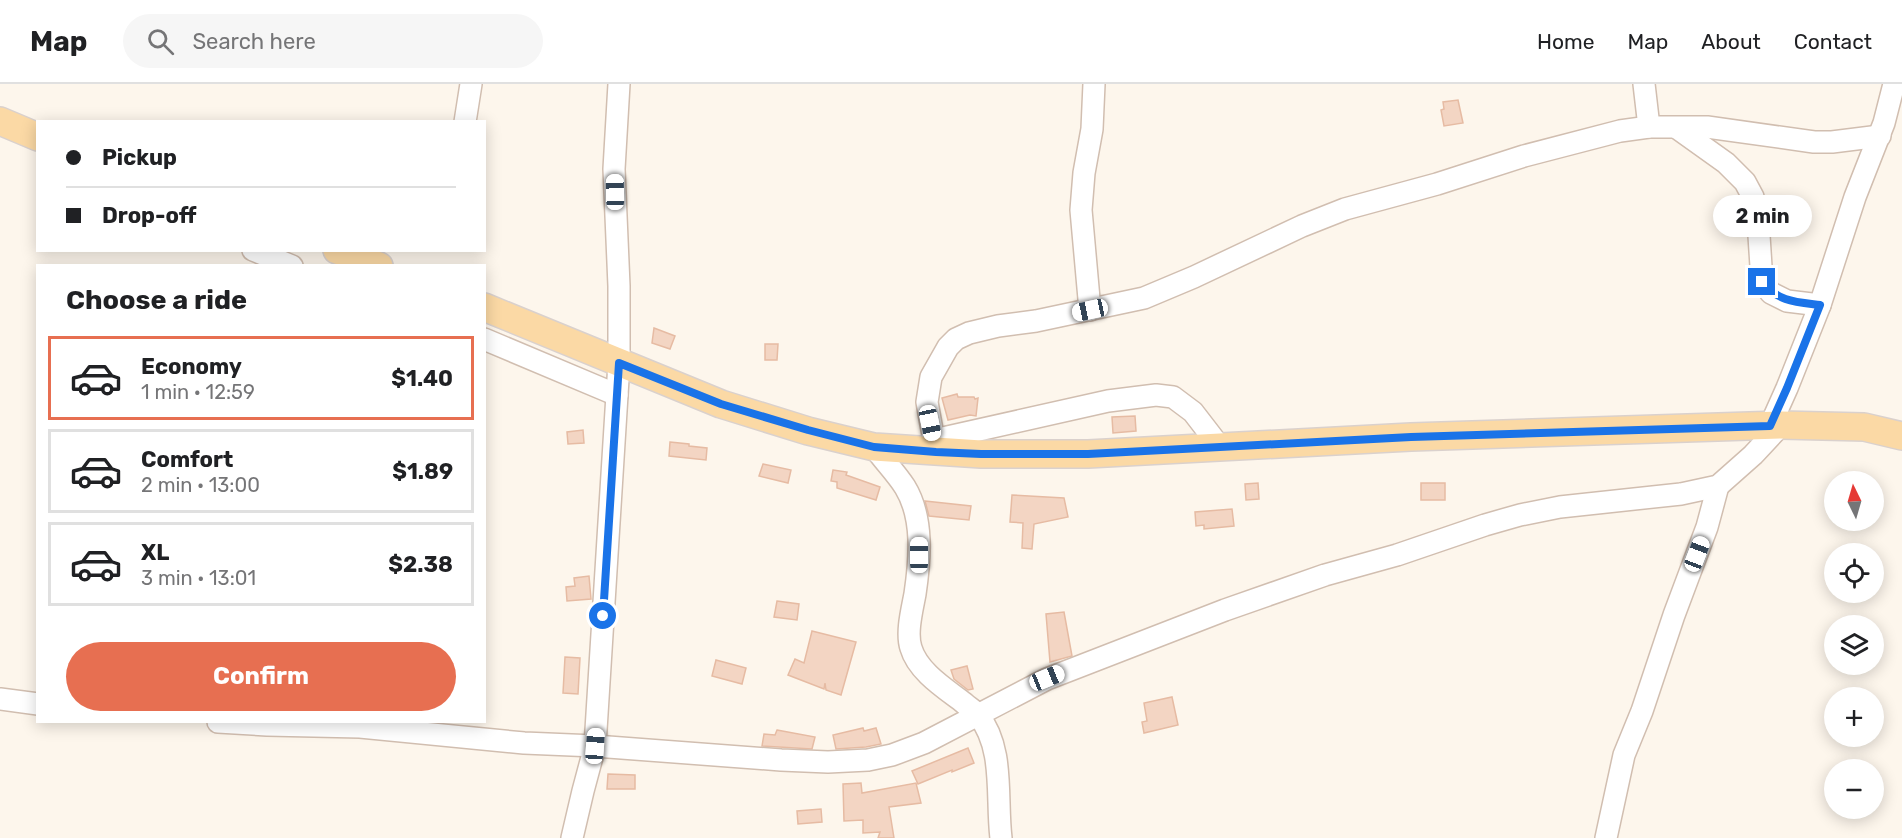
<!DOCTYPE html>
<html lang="en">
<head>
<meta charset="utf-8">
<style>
	body { margin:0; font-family:Rubik,sans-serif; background:#f6f6f6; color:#202124; height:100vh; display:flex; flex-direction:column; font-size:22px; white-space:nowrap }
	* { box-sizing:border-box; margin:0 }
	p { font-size:20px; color:#757577 }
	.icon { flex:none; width:33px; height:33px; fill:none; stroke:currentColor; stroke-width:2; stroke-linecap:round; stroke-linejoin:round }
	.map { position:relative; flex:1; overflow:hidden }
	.side { position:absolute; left:36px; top:180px; width:450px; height:459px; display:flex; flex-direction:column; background:#fff; border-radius:0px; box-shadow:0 3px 15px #0003 }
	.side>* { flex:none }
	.banner { position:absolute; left:36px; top:36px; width:450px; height:132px; border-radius:0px; box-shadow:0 3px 15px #0003; display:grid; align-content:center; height:132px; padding:0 30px; background:#fff }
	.needle { width:39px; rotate:355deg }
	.buttons { position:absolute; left:1824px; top:387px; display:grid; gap:12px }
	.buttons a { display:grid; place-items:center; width:60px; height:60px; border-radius:50%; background:#fff; box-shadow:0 3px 15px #0003; font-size:30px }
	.end { position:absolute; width:27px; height:27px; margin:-14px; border:8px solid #1a73e8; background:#fff; box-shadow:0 0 0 3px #fff }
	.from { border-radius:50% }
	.bubble { position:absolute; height:42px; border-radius:21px; background:#fff; box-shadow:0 3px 15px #0003; font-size:20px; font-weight:700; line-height:42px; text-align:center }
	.car { position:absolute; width:18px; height:36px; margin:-18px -9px; border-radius:8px; box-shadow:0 0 4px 2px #0007; background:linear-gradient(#fff 24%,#345 0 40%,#fff 0 76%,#345 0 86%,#fff 0) }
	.banner b { display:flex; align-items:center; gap:21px; height:57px; font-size:22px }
	.banner b+b { border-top:2px solid #e0e0e0 }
	.banner i { width:15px; height:15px; background:#202124 }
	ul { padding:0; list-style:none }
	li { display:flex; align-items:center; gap:18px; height:84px; margin:0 12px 9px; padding:0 18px; border:3px solid #e0e0e0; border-radius:0px }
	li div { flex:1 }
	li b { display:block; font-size:22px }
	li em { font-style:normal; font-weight:700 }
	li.active { border-color:#e76f51 }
	li>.icon { width:54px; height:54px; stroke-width:1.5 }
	h2 { padding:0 30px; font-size:27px; line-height:72px }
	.action { display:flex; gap:12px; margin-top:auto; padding:12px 30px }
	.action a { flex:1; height:69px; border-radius:36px; background:#e76f51; color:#fff; font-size:24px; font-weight:700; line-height:69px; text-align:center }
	header { display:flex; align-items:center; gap:36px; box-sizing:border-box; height:84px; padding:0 30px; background:#fff; border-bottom:2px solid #e0e0e0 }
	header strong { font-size:28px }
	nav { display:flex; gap:33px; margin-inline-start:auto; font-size:21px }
	.search { width:420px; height:54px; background:#f6f6f6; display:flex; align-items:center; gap:15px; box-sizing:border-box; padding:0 21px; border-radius:33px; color:#757577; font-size:22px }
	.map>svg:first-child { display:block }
	.building { fill:#f3d5c3; stroke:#e6bba3; stroke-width:1.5 }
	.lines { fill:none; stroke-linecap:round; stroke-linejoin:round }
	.minor-casing { stroke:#d1beb0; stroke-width:24 }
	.major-casing { stroke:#dad1cd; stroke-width:30 }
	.minor { stroke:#fff; stroke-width:21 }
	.major { stroke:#fbd9a5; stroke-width:27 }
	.route { stroke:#1a73e8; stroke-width:8 }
</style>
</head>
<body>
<header>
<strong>Map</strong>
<div class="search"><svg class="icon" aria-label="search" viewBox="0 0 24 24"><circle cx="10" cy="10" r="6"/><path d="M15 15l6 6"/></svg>Search here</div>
<nav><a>Home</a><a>Map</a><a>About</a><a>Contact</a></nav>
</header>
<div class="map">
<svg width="1902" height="754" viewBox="0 0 1902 754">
	<rect width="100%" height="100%" fill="#fdf6ec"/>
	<!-- building -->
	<g class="building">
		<polygon points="1458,16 1463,39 1444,42 1441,26 1444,25 1443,18"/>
		<polygon points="654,244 675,252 670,265 652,259"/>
		<polygon points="765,260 778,260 777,276 765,276"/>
		<polygon points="957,310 958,313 974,313 975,315 978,314 976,332 970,331 948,336 942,314"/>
		<polygon points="1135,332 1136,347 1113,349 1112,333"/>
		<polygon points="583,346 584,359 568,360 567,348"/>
		<polygon points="670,358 689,360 689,362 707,364 706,376 669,372"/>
		<polygon points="763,380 791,386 788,399 759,392"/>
		<polygon points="833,386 847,388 846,391 880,403 876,416 837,404 837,398 831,397"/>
		<polygon points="1258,399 1259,415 1246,416 1245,400"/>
		<rect x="1421" y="399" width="24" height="17"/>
		<polygon points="1012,411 1064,414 1068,433 1034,440 1032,465 1022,464 1023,439 1010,438"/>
		<polygon points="925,417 971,422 969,436 929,432"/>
		<polygon points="1232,425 1234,442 1204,445 1204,441 1196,442 1195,428"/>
		<polygon points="589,492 591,515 567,517 566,503 575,502 574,494"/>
		<polygon points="777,517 799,520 797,536 774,533"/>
		<polygon points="1064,528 1072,572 1050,578 1046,530"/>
		<polygon points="812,547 856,558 841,611 826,606 825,599 824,605 788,591 795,575 804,579"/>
		<polygon points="565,573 580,574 578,610 563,609"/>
		<polygon points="716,576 746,584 742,600 712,592"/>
		<polygon points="967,582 973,605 968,606 954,595 951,586"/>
		<polygon points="1172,613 1178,641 1144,649 1142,638 1147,637 1144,619"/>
		<polygon points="863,644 864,647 876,644 881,660 866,663 836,665 833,651"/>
		<polygon points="777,646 815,653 812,665 762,662 764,650 775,651"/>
		<polygon points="968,664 974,679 952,688 952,686 918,700 912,687"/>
		<polygon points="608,690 635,691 635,705 607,705"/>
		<polygon points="861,699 862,709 916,699 921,719 889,723 894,754 878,754 880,748 863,749 863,736 844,737 843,700"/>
		<polygon points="821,725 822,738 798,740 797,727"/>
	</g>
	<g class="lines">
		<defs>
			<g id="minor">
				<polyline points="1644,0 1649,43"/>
				<polyline points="465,38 471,0"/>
				<polyline points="1677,44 1726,79 1745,98 1753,113 1758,136 1762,198 1771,209 1787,217 1820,221"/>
				<polyline points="253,166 292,182"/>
				<polyline points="1090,226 1081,126 1084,89 1092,45 1094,0"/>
				<polyline points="484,255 617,311"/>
				<polyline points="1770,342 1787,304 1820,221 1855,113 1884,39 1894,0"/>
				<polyline points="934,356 1108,317 1156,311 1173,313 1193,328 1220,363"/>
				<path d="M874,363C884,377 896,389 905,403C924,434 920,476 915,510C912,526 906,549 911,564C918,588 946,605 964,619C968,623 974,626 978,631C1005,664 996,714 1001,754"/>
				<polyline points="936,368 927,318 931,293 948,263 956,255 969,249 998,242 1036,237 1144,214 1194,193 1302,142 1345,125 1437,100 1524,72 1620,47 1649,43 1707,43 1814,58 1832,58 1880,52"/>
				<polyline points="0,615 38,620"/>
				<polyline points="218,638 267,641 360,643 524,659 595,662 781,676 828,678 868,676 892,671 924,659 1047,595 1225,526 1325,491 1397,471 1485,441 1520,431 1560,423 1681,410 1718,402 1753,371 1781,341"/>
				<polyline points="572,754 583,707 595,662 619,279 619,202 614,85 619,0"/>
				<polyline points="1606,754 1624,671 1642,627 1674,531 1707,443 1718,402"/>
			</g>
			<g id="major">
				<polyline points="0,37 38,53"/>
				<polyline points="337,166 379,182"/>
				<polyline points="484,223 721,320 808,347 874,363 981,370 1088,370 1411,353 1781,341 1864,343 1902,352"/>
			</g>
		</defs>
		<!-- minor casing -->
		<use href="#minor" class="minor-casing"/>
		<!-- major casing -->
		<use href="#major" class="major-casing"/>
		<!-- minor -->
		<use href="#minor" class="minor"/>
		<!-- major -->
		<use href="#major" class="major"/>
	</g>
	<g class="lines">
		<!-- route -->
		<path class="route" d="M603,532L619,279L721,320L808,346L874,363L936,368L981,370H1088L1411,353L1770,342L1787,304L1820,221C1795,218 1779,218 1762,198"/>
	</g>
</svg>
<div class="buttons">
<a><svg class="needle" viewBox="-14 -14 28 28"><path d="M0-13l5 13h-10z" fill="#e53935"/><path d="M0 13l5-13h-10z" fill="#757577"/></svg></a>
<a><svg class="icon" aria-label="locate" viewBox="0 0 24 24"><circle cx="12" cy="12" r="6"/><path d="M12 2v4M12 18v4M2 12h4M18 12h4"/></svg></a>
<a><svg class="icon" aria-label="layers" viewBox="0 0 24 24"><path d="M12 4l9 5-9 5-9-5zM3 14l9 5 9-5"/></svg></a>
<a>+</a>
<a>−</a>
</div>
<i class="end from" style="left:603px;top:532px"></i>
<i class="end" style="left:1762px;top:198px"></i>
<div class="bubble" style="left:1713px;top:111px;width:99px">2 min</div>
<i class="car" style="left:615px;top:108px;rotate:359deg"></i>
<i class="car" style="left:1090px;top:226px;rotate:258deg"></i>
<i class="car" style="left:930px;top:339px;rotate:168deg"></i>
<i class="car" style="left:1697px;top:470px;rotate:21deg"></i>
<i class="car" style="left:919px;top:471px;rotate:0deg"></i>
<i class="car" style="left:1047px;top:594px;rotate:68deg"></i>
<i class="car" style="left:595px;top:662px;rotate:4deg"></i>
<div class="banner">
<b><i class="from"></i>Pickup</b>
<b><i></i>Drop-off</b>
</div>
<section class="side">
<h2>Choose a ride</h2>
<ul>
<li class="active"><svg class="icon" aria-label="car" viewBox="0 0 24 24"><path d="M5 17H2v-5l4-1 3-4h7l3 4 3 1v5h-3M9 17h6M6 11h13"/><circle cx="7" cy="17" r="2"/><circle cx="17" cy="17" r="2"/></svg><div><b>Economy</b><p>1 min · 12:59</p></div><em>$1.40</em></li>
<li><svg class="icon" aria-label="car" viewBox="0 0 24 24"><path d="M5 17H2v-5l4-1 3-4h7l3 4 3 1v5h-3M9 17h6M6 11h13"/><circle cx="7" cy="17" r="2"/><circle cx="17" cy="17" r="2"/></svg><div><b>Comfort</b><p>2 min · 13:00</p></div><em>$1.89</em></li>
<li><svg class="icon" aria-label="car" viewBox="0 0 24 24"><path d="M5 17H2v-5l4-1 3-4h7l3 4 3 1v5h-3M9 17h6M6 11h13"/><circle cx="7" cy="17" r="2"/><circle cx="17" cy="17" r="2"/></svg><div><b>XL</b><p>3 min · 13:01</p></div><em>$2.38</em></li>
</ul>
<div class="action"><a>Confirm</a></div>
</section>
</div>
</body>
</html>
